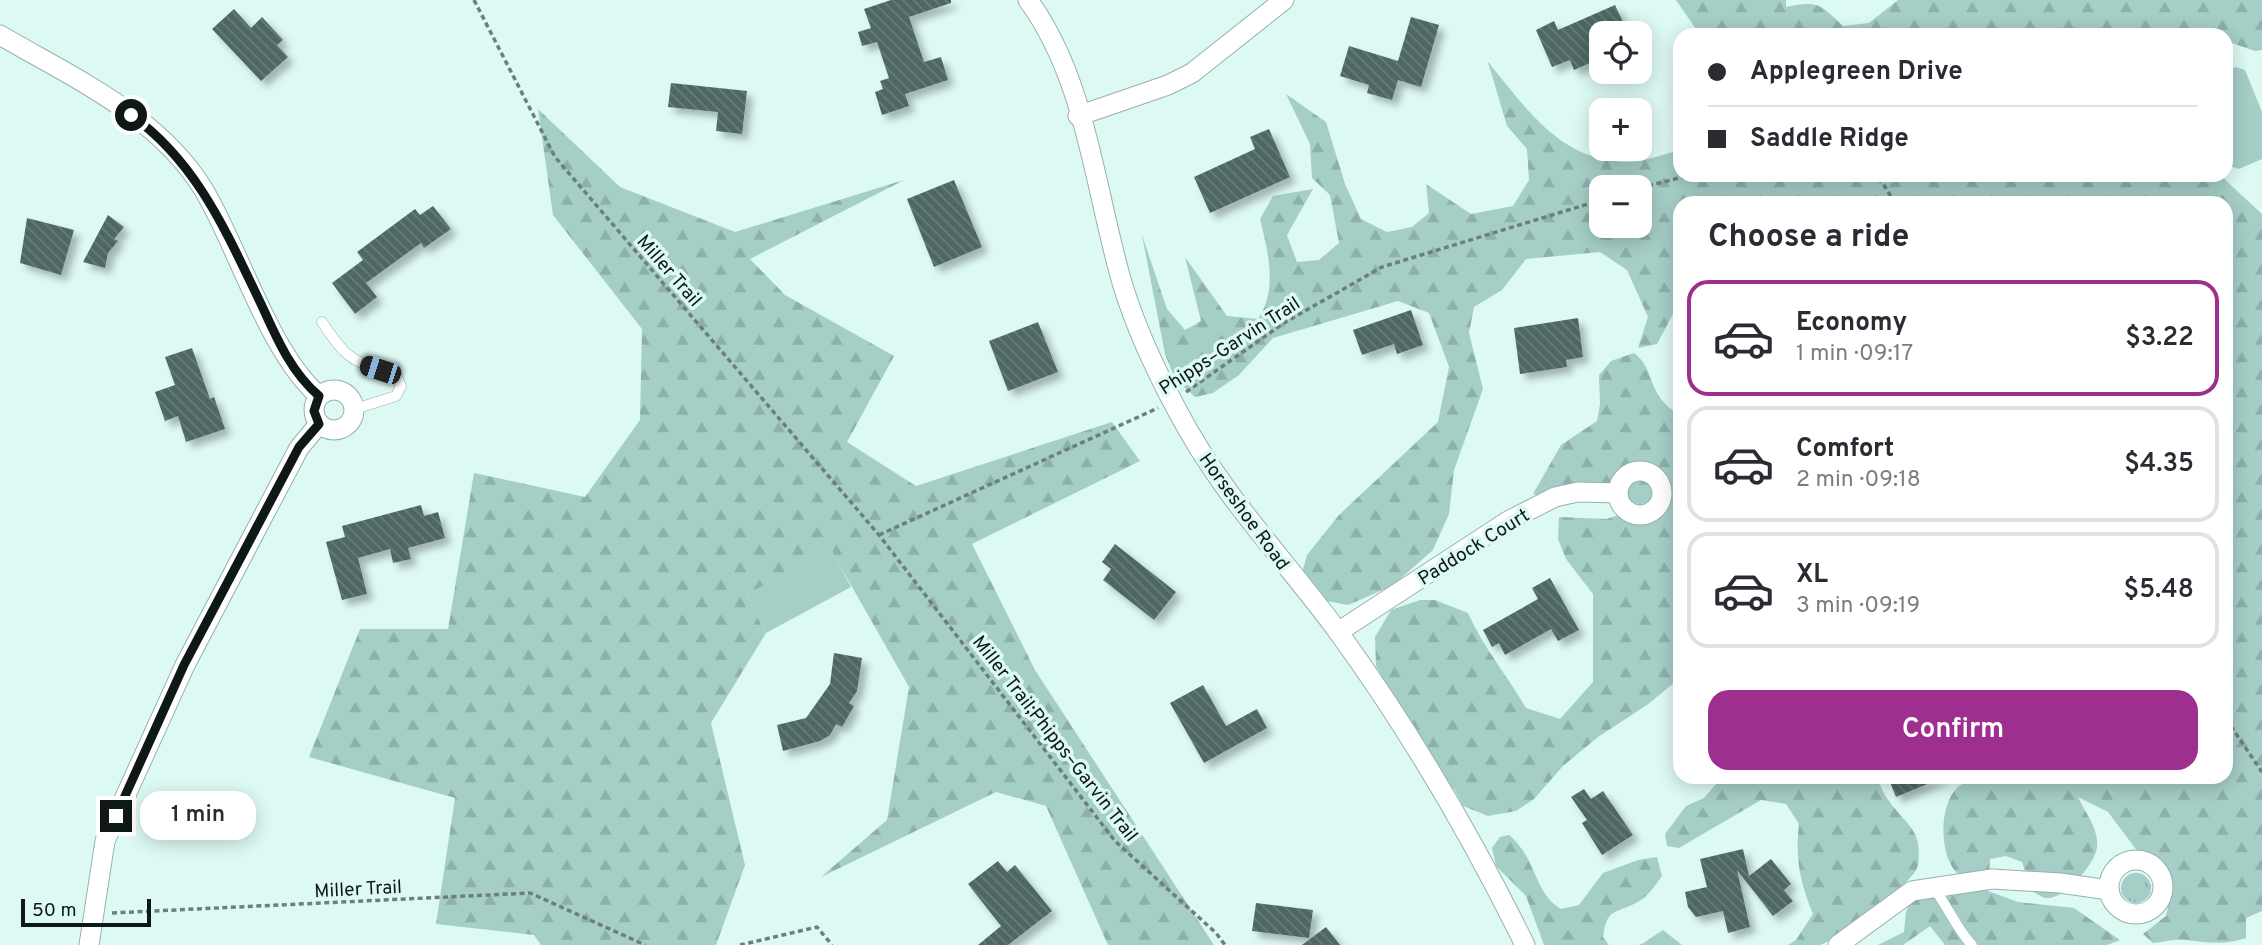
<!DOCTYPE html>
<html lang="en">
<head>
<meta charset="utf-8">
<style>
	body { margin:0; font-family:Overpass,sans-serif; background:#f2f2f3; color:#2b2b33; height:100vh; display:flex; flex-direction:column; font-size:26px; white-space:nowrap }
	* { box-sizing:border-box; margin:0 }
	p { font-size:23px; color:#7c7c81 }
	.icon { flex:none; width:38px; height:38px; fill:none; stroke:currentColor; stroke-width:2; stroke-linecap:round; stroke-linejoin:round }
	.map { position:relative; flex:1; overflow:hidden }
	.side { position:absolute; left:1673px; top:196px; width:560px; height:588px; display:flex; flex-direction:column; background:#fff; border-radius:21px; box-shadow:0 4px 18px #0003 }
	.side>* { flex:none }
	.guide { position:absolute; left:1673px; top:28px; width:560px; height:154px; border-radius:21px; box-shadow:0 4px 18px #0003; display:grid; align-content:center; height:154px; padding:0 35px; background:#fff }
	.controls { position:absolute; left:1589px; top:21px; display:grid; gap:14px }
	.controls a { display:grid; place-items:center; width:63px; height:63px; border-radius:14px; background:#fff; box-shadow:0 4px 18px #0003; font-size:35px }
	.scale { position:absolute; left:21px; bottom:18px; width:130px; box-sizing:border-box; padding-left:7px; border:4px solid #0e1817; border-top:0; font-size:19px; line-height:24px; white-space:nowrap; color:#0e1817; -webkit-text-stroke:5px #ddf9f4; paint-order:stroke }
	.end { position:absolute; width:32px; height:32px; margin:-16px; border:9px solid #0e1817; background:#fff; box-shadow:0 0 0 4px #fff }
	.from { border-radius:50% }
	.bubble { position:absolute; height:49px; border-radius:21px; background:#fff; box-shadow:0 4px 18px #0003; font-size:23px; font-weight:600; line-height:49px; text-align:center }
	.car { position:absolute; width:21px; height:42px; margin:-21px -10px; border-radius:9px; box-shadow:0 0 5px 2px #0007; background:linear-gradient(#222 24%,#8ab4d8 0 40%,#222 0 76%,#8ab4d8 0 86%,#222 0) }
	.guide b { display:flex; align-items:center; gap:24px; height:66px; font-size:26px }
	.guide b+b { border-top:2px solid #e1e1e2 }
	.guide i { width:18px; height:18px; background:#2b2b33 }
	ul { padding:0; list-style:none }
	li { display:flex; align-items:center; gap:21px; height:116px; margin:0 14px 10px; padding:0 21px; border:4px solid #e1e1e2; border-radius:21px }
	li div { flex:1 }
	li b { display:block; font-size:26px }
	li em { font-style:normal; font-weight:600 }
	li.on { border-color:#9e2f8e }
	li>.icon { width:63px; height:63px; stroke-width:1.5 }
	h2 { padding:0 35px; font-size:32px; line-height:84px }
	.action { display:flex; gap:14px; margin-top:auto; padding:14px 35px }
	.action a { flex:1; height:80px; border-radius:21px; background:#9e2f8e; color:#fff; font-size:28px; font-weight:600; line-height:80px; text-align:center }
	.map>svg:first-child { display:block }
	.grass { fill:url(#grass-tufts) }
	.forest { fill:url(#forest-firs); fill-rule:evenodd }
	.garden { fill:#a5cec7 }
	.building { fill:url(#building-back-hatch); filter:url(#shadow) }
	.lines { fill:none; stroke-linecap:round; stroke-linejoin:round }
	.lane-casing { stroke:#96b1ad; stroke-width:11 }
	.street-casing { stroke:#96b1ad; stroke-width:21 }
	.path { stroke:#6d7f7c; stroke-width:3.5; stroke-dasharray:5 3.5; stroke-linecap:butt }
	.lane { stroke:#fff; stroke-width:10 }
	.street { stroke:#fff; stroke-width:19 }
	.route { stroke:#0e1817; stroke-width:9 }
	.labels { text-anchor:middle; stroke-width:7; stroke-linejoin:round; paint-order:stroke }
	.street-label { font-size:19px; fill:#0e1817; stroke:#ddf9f4 }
</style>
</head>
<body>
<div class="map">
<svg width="2262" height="945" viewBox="0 0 2262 945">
	<defs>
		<pattern id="grass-tufts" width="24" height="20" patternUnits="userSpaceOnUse" patternTransform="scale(1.75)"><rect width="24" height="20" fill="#a5cec7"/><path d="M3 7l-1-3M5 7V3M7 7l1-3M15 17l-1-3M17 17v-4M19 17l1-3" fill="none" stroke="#8db0aa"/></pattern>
		<pattern id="forest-firs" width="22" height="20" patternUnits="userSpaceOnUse" patternTransform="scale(1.75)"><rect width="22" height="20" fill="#a5cec7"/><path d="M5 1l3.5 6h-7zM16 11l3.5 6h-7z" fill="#8db0aa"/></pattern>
		<pattern id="building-back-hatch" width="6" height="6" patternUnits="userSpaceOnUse" patternTransform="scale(1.75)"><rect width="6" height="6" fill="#4e6763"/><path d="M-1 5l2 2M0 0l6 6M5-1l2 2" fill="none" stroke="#687c78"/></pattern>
		<filter id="shadow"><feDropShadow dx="6" dy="6" stdDeviation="3.5" flood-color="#0004"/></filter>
	</defs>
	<rect width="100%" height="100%" fill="#ddf9f4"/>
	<!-- grass -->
	<circle class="grass" cx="2136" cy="888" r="15"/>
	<!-- forest -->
	<g class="forest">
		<path d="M1676,0H1786V7C1818,0 1821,5 1843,26L1869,23L1898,0H2262V50L2255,51L2226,41V35H1700Z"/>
		<path d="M1488,62C1527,109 1560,161 1627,162C1644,162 1664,154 1680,150V175H2220L2262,214V911L2246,918V938C2225,945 2208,943 2187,940C2176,938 2164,942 2153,943L2143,934L2166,916L2168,907L2156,876L2108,812L2078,797C2085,813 2099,828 2097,847C2096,863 2063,901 2046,898C2042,898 2036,893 2032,891L2022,862L2006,856L1990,859L1988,891L2018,902L2074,908L2120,940L2107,945H1945L1930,926L1903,945H1878L1904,932L1906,912L1911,899L1957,895L1958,874C1939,857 1938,805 1958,787C1964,781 1977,782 1984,777H2226V203H1680V274L1673,314L1657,344L1638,348L1648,317L1627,270L1600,252L1526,259L1502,290L1474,307L1469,333L1483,389L1454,470L1449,514L1433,550L1392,586L1348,605L1321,600L1302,573L1307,555L1339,515L1438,422L1449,367L1429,313L1398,301L1273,338L1239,375L1213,393L1195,397L1175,379L1165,354L1142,235L1167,309L1185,330L1201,321L1185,257L1227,316L1258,319C1278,290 1268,252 1260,219L1273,196L1313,189L1287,235L1297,262L1319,260L1339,243L1330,195L1312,178L1310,144L1286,94L1326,122L1345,184L1361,219L1387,232L1412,227L1429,213L1426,184L1471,214L1513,206L1529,180L1527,149L1507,126ZM1601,187H1640V226H1601Z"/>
		<polygon points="538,109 620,187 735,232 904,180 750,259 785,295 894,356 847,442 916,486 1112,422 1140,461 972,544 1035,670 1214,945 1108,945 1046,806 996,792 821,877 887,820 909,687 831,550 746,595 766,633 711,723 745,865 716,945 541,945 534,935 436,924 455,798 309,757 360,629 448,629 474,473 585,497 640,420 642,329 553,215"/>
		<path d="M1634,353C1657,370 1645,395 1680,415V678L1647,705L1598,737L1563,766L1534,799L1516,811L1488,816L1463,806L1454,789L1441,781L1376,666L1375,637L1391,610L1420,600H1435L1468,613C1483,647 1507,675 1526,708L1560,719L1593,682V594L1566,559L1558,539L1559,517L1606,519L1629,512L1614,501H1565L1533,494L1561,445L1597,421L1600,404L1599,375L1611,361Z"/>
		<path d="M1722,777H1878C1884,808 1916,822 1918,844C1919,851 1920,864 1916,870C1909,885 1836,941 1820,945C1811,945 1798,945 1788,945L1796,940L1813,914C1800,883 1795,858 1799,824L1786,804L1761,800L1679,848L1667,846L1665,834L1686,806L1704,798Z"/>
		<path d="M1509,835C1537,858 1533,892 1561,909L1579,905L1603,873L1638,860L1657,857L1662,876C1654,887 1647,898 1634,904C1613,914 1607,909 1603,937L1609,945H1544L1526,896L1496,866L1492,848L1500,837Z"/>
		<polygon points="1663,930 1682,945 1638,945 1642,944"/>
	</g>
	<!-- garden -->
	<g class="garden">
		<polygon points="2236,67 2245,70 2262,112 2262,159 2239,169 2229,166 2226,157 2226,71"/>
		<polygon points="831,549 851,587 766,633 746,595"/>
	</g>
	<!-- building -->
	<g class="building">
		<polygon points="891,0 951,0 951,3 909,17 924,62 941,57 948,80 905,94 909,106 882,115 875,92 883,89 880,81 889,78 877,42 862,46 858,32 871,28 864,9"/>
		<polygon points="1615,5 1628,33 1601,33 1601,58 1574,70 1570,60 1552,67 1536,30 1554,21 1558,30"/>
		<polygon points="234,9 251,28 262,17 283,40 277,45 288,57 261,81 212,29"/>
		<polygon points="1411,17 1439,25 1421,87 1398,80 1392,100 1367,93 1369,85 1340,76 1349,46 1398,61"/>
		<polygon points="671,83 747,91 742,134 716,131 718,112 668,107"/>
		<polygon points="1269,129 1290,177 1210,213 1194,177 1255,149 1250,137"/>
		<polygon points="954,180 982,247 934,267 907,199"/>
		<polygon points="433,206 451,229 424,248 421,243 366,283 377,297 355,314 332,283 363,260 357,252 415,209 420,215"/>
		<polygon points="108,215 124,227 114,239 118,241 108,253 105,268 83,262"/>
		<polygon points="27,218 74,230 61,275 20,263"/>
		<polygon points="1411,310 1423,345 1397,354 1394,344 1362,355 1353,330"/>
		<polygon points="1578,318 1583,357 1566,360 1567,367 1520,374 1514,328"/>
		<polygon points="1038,322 1058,372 1008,391 989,341"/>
		<polygon points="192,348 210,399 214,397 225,429 186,442 178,416 165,421 155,392 175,385 165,357"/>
		<polygon points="421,505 424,516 438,512 445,538 408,548 411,559 393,563 390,549 358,558 367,594 342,600 326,542 345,537 342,526"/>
		<polygon points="1115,544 1176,592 1154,620 1103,580 1111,569 1102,562"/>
		<polygon points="1550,578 1579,630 1558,641 1551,629 1505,655 1499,643 1492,647 1483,630 1538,599 1532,588"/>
		<polygon points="834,653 862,658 857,691 849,703 854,706 842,727 836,724 830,735 820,741 783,751 777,725 806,718 830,684"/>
		<polygon points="1203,685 1226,726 1257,709 1267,728 1204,763 1170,703"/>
		<polygon points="1888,777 1944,777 1896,797"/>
		<polygon points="1584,789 1591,799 1603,791 1633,835 1602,855 1582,823 1587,820 1571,797"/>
		<polygon points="1743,849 1749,876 1771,859 1791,884 1784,890 1793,901 1773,916 1737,870 1750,927 1728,933 1723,911 1696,917 1688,907 1685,892 1707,887 1700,859"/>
		<polygon points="998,861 1007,872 1015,865 1052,911 1008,945 978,945 1001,926 968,884"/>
		<polygon points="1256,903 1313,910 1309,938 1252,931"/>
		<polygon points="1326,927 1340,945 1302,945"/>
	</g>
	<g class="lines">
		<defs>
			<g id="lane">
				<path d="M322,322C348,361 351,360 396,375L401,386L396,396L355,409"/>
				<path d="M1933,887C1947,905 1958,931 1972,945"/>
			</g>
			<g id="street">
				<path d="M1028,0C1087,80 1095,192 1123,286C1136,328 1156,371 1177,410C1222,496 1283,557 1339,633C1410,731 1472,837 1525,945"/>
				<path d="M0,35C73,78 160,116 205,192C240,252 269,352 319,396"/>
				<polyline points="1078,116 1168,85 1192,73 1284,0"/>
				<circle cx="334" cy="410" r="20"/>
				<circle cx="1640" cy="493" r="22"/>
				<polyline points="1338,632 1508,521 1555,497 1578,492 1618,493"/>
				<circle cx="2136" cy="887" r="27"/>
				<polyline points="89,945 105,841 185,665 299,448 319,424"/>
				<polyline points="1838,945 1912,891 1992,879 2060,883 2109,890"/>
			</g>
		</defs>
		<!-- lane casing -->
		<use href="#lane" class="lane-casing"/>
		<!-- street casing -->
		<use href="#street" class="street-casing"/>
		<!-- path -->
		<g class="path">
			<polyline points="474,0 555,157 879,535 1115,841 1216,933 1225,945"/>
			<polyline points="1870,175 1882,182 1895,203"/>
			<polyline points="1640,188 1690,175"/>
			<polyline points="1186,392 1284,323 1382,267 1601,200"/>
			<polyline points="879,535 1158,408"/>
			<polyline points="2226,719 2262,772"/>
			<polyline points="112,913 530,893 645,945"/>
			<polyline points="740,945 817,927 832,945"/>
		</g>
		<!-- lane -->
		<use href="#lane" class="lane"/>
		<!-- street -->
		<use href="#street" class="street"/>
	</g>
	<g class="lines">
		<!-- route -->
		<path class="route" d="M116,816L184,665L299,447L319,424L314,411L319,396C291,372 277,339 262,306C227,234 198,163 131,115"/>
	</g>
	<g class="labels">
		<!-- street labels -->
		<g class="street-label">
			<text transform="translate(670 270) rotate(49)" y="7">Miller Trail</text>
			<text transform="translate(1229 345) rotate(-33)" y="7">Phipps–Garvin Trail</text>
			<text transform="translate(1245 511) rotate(54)" y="7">Horseshoe Road</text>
			<text transform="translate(1473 546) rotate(-32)" y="7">Paddock Court</text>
			<text transform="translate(1056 738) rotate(52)" y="7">Miller Trail;Phipps–Garvin Trail</text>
			<text transform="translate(358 888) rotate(-3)" y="7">Miller Trail</text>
		</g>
	</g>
</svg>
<div class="controls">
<a><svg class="icon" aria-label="locate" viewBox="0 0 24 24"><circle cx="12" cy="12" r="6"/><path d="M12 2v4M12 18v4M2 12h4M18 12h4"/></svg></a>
<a>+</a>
<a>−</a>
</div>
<div class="scale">50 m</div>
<i class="end from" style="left:131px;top:115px"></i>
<i class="end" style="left:116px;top:816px"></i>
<div class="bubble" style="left:140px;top:791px;width:116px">1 min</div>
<i class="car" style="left:380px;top:370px;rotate:288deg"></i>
<div class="guide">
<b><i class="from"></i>Applegreen Drive</b>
<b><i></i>Saddle Ridge</b>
</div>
<section class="side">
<h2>Choose a ride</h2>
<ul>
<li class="on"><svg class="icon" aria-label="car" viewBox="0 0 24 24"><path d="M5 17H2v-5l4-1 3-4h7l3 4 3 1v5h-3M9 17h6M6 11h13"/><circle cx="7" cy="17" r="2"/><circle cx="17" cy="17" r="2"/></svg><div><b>Economy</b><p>1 min · 09:17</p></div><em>$3.22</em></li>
<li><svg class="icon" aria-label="car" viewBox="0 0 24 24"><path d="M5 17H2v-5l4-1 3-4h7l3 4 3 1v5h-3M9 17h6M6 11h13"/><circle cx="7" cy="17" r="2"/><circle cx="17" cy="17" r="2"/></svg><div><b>Comfort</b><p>2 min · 09:18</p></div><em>$4.35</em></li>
<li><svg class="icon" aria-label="car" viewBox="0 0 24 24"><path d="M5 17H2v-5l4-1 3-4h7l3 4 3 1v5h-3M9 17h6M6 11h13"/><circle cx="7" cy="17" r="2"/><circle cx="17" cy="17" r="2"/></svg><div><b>XL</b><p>3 min · 09:19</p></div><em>$5.48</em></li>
</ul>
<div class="action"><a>Confirm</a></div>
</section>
</div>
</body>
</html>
